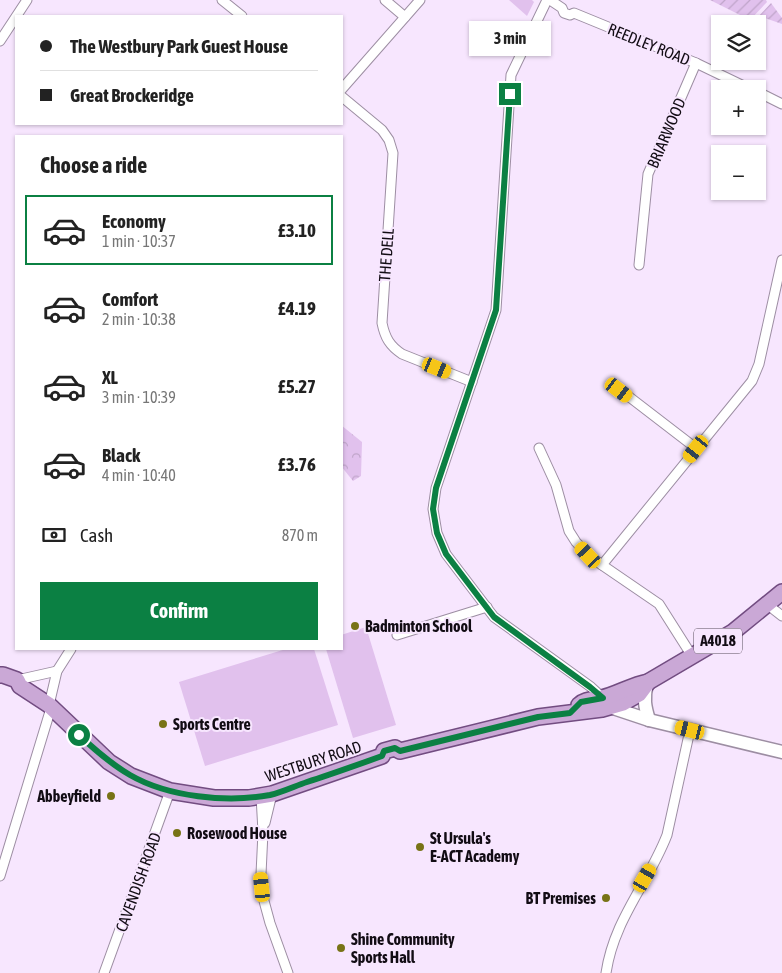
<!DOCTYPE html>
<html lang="en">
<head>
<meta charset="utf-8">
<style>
	body { margin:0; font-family:"Asap Condensed",sans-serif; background:#f2f2f2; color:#222; height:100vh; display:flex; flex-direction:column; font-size:19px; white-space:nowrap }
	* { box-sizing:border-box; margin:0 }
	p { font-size:16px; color:#767676 }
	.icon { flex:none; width:28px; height:28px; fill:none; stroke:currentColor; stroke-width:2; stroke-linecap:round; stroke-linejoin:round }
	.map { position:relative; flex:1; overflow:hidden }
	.drawer { position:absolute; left:15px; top:135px; width:328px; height:515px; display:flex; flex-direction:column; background:#fff; border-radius:0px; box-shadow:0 1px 4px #0004 }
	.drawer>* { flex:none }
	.banner { position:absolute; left:15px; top:15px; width:328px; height:110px; border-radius:0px; box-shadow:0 1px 4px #0004; display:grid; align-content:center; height:110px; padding:0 25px; background:#fff }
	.buttons { position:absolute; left:711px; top:15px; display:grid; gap:10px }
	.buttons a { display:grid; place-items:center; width:55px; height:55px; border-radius:0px; background:#fff; box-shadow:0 1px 4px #0004; font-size:25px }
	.end { position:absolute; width:22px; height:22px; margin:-11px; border:6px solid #0b8043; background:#fff; box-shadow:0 0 0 2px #fff }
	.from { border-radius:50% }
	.bubble { position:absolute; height:35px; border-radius:0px; background:#fff; box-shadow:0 1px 4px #0004; font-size:16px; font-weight:700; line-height:35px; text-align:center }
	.car { position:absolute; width:15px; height:30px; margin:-15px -8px; border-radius:6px; box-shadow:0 0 4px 1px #0007; background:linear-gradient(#f5c518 24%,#345 0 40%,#f5c518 0 76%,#345 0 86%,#f5c518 0) }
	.banner b { display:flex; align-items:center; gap:18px; height:48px; font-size:19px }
	.banner b+b { border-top:1px solid #e0e0e0 }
	.banner i { width:12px; height:12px; background:#222 }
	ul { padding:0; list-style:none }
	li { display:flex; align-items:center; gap:15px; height:70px; margin:0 10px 8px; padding:0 15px; border:2px solid transparent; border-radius:0px }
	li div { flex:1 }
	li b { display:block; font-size:19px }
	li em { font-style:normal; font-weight:700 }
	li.current { border-color:#0b8043 }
	li>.icon { width:45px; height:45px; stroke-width:1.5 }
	h2 { padding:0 25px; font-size:22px; line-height:60px }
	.pay { display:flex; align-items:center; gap:12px; height:55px; padding:0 25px; font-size:19px }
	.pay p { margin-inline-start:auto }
	.primary-button { display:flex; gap:10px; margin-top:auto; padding:10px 25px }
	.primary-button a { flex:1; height:58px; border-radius:0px; background:#0b8043; color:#fff; font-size:20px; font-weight:700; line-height:58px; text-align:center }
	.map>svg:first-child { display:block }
	.grass { fill:#e1c1ed }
	.park { fill:url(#park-crowns) }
	.garden { fill:url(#garden-furrows) }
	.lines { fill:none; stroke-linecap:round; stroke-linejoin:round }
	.street-casing { stroke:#9d8ea3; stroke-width:11 }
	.secondary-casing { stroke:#9d8ea3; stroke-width:15 }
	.primary-casing { stroke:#724c81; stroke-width:18 }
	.street { stroke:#fff; stroke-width:9 }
	.secondary { stroke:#fff; stroke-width:12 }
	.primary { stroke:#caa8d6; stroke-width:15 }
	.route { stroke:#0b8043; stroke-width:6 }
	.poi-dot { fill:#787316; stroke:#f7e6fe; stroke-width:2 }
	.labels { text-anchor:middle; stroke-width:4; stroke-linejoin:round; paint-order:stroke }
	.shield { fill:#f7e6fe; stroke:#574d5a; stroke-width:1 }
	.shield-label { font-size:15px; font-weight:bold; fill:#120c14 }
	.street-label { font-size:16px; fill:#120c14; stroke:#f7e6fe }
	.poi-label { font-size:16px; font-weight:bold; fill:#120c14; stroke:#f7e6fe; text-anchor:start }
</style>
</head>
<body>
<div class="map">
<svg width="782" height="973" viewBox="0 0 782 973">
	<defs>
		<pattern id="park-crowns" width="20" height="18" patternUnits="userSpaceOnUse" patternTransform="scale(1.25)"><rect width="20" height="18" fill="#e1c1ed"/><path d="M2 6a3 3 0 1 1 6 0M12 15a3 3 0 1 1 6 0" fill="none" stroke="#c0a5ca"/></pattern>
		<pattern id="garden-furrows" width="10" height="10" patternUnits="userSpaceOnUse" patternTransform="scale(1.25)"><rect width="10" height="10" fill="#e1c1ed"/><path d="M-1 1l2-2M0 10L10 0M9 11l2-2" fill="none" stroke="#c0a5ca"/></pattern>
	</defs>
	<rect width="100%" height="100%" fill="#f7e6fe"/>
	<!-- grass -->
	<g class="grass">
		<polygon points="509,0 532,0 534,2 527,16"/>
		<polygon points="366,627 396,725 353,738 326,649 341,649 341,635"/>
		<polygon points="286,649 314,649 338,725 205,766 179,682"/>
	</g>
	<!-- park -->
	<polygon class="park" points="341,425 362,442 361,476 353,481 341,466"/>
	<!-- garden -->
	<g class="garden">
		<polygon points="710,0 766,0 767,2 750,20"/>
		<polygon points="771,3 782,18 782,24 759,16"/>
	</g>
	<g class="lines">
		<defs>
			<g id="street">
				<polyline points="222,0 242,16"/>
				<polyline points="385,0 405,17"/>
				<polyline points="547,0 511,75 496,310 436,488 433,509 437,533 446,554 481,600 494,617 591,687 603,698"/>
				<polyline points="550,0 562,8 564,13 570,15 574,13 696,63 750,89"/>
				<polyline points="0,41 27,0"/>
				<polyline points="341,90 420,0"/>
				<polyline points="758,92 782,104"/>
				<path d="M341,96L382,130L389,140L393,153L382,323C385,338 390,346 402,354L472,382"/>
				<polyline points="639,265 648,174 696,63"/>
				<polyline points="619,389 697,449"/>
				<polyline points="539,448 556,485 569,531 576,542 588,555 602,565 659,604 692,656"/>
				<polyline points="602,565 752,381 759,364 782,260"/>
				<polyline points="768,605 782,616"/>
				<polyline points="397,635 487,607"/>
				<polyline points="17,680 57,671"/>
				<polyline points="49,705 57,671 71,649"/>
				<polyline points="261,796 263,832 261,874 264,901 270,923 288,973"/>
				<polyline points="265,823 272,794"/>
				<polyline points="0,876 51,708"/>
				<polyline points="104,973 170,791"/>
				<path d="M606,973C614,919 648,884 667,835L690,730"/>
			</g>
			<g id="secondary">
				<path d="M647,684C643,698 645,707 649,720"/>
				<polyline points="610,707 649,720 782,752"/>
			</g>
			<g id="primary">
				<polyline points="0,675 3,675 17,680 20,686 49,705 109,762 131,776 170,791 214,798 249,798 272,794 382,756 384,751 395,748 400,751 538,717 602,709 623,703 639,694 648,682"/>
				<path d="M579,705C585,699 594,700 602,698C618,694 632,685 648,682L733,632L782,592"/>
			</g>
		</defs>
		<!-- street casing -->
		<use href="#street" class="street-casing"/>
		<!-- secondary casing -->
		<use href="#secondary" class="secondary-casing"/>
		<!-- primary casing -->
		<use href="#primary" class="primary-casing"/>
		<!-- street -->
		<use href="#street" class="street"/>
		<!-- secondary -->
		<use href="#secondary" class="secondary"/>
		<!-- primary -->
		<use href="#primary" class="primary"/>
	</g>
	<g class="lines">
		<!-- route -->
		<path class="route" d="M79,735C95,750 111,764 130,775C168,797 227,803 270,795C283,792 295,786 307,782C332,774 357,765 382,756L384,751L395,748L400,751L538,717L570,713L581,702L603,698L590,687L494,617L481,600L446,554L437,533L433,509L436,488L496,310L510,94"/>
	</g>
	<!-- markers -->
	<g class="poi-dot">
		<circle cx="355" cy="626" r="5"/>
		<circle cx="163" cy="724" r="5"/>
		<circle cx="111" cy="796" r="5"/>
		<circle cx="177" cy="833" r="5"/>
		<circle cx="420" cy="847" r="5"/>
		<circle cx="606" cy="898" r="5"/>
		<circle cx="341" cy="948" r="5"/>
	</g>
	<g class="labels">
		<!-- shield labels -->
		<rect class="shield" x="694" y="628.5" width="48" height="25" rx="4"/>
		<g class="shield-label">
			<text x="718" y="646">A4018</text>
		</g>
		<!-- street labels -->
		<g class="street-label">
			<text transform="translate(649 44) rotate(22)" y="6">REEDLEY ROAD</text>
			<text transform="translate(666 133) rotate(-67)" y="6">BRIARWOOD</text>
			<text transform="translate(386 255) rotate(-86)" y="6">THE DELL</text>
			<text transform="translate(313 761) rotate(-18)" y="6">WESTBURY ROAD</text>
			<text transform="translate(138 882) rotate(-70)" y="6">CAVENDISH ROAD</text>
		</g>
		<!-- poi labels -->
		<g class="poi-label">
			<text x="365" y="632">Badminton School</text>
			<text x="173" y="730">Sports Centre</text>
			<text x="101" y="802" text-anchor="end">Abbeyfield</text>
			<text x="187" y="839">Rosewood House</text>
			<text x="430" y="844">St Ursula's<tspan x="430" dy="18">E-ACT Academy</tspan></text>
			<text x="596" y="904" text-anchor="end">BT Premises</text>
			<text x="351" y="945">Shine Community<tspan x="351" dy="18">Sports Hall</tspan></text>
		</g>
	</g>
</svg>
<div class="buttons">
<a><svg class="icon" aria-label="layers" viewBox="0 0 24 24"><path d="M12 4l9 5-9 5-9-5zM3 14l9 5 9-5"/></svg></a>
<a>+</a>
<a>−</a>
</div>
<i class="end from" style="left:79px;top:735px"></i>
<i class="end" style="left:510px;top:94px"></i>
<div class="bubble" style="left:469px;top:21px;width:82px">3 min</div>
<i class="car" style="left:437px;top:368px;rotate:112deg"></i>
<i class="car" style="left:619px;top:390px;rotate:127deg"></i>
<i class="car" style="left:696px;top:449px;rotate:219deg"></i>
<i class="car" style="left:588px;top:555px;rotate:317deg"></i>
<i class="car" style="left:690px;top:730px;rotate:284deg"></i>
<i class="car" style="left:645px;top:878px;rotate:30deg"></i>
<i class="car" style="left:262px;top:887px;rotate:354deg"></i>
<div class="banner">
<b><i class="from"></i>The Westbury Park Guest House</b>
<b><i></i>Great Brockeridge</b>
</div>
<section class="drawer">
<h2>Choose a ride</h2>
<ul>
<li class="current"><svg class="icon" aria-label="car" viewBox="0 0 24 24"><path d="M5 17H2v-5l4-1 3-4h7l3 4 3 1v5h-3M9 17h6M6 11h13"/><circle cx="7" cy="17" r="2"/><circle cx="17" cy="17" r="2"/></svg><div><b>Economy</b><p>1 min · 10:37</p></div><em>£3.10</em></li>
<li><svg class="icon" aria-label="car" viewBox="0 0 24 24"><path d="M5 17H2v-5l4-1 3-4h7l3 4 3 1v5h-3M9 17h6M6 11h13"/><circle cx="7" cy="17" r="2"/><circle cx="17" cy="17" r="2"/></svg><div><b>Comfort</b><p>2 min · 10:38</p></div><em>£4.19</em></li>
<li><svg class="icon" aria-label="car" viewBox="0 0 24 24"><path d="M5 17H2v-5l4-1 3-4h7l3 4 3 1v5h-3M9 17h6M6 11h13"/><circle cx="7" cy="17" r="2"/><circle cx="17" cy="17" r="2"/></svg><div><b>XL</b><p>3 min · 10:39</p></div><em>£5.27</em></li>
<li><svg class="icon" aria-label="car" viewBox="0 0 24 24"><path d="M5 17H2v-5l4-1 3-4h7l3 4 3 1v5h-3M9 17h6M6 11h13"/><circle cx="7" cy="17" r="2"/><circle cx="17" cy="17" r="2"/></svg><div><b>Black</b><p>4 min · 10:40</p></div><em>£3.76</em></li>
</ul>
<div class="pay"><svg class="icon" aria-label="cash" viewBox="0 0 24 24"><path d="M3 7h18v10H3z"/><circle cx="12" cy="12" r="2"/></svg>Cash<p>870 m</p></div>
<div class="primary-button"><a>Confirm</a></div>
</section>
</div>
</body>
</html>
